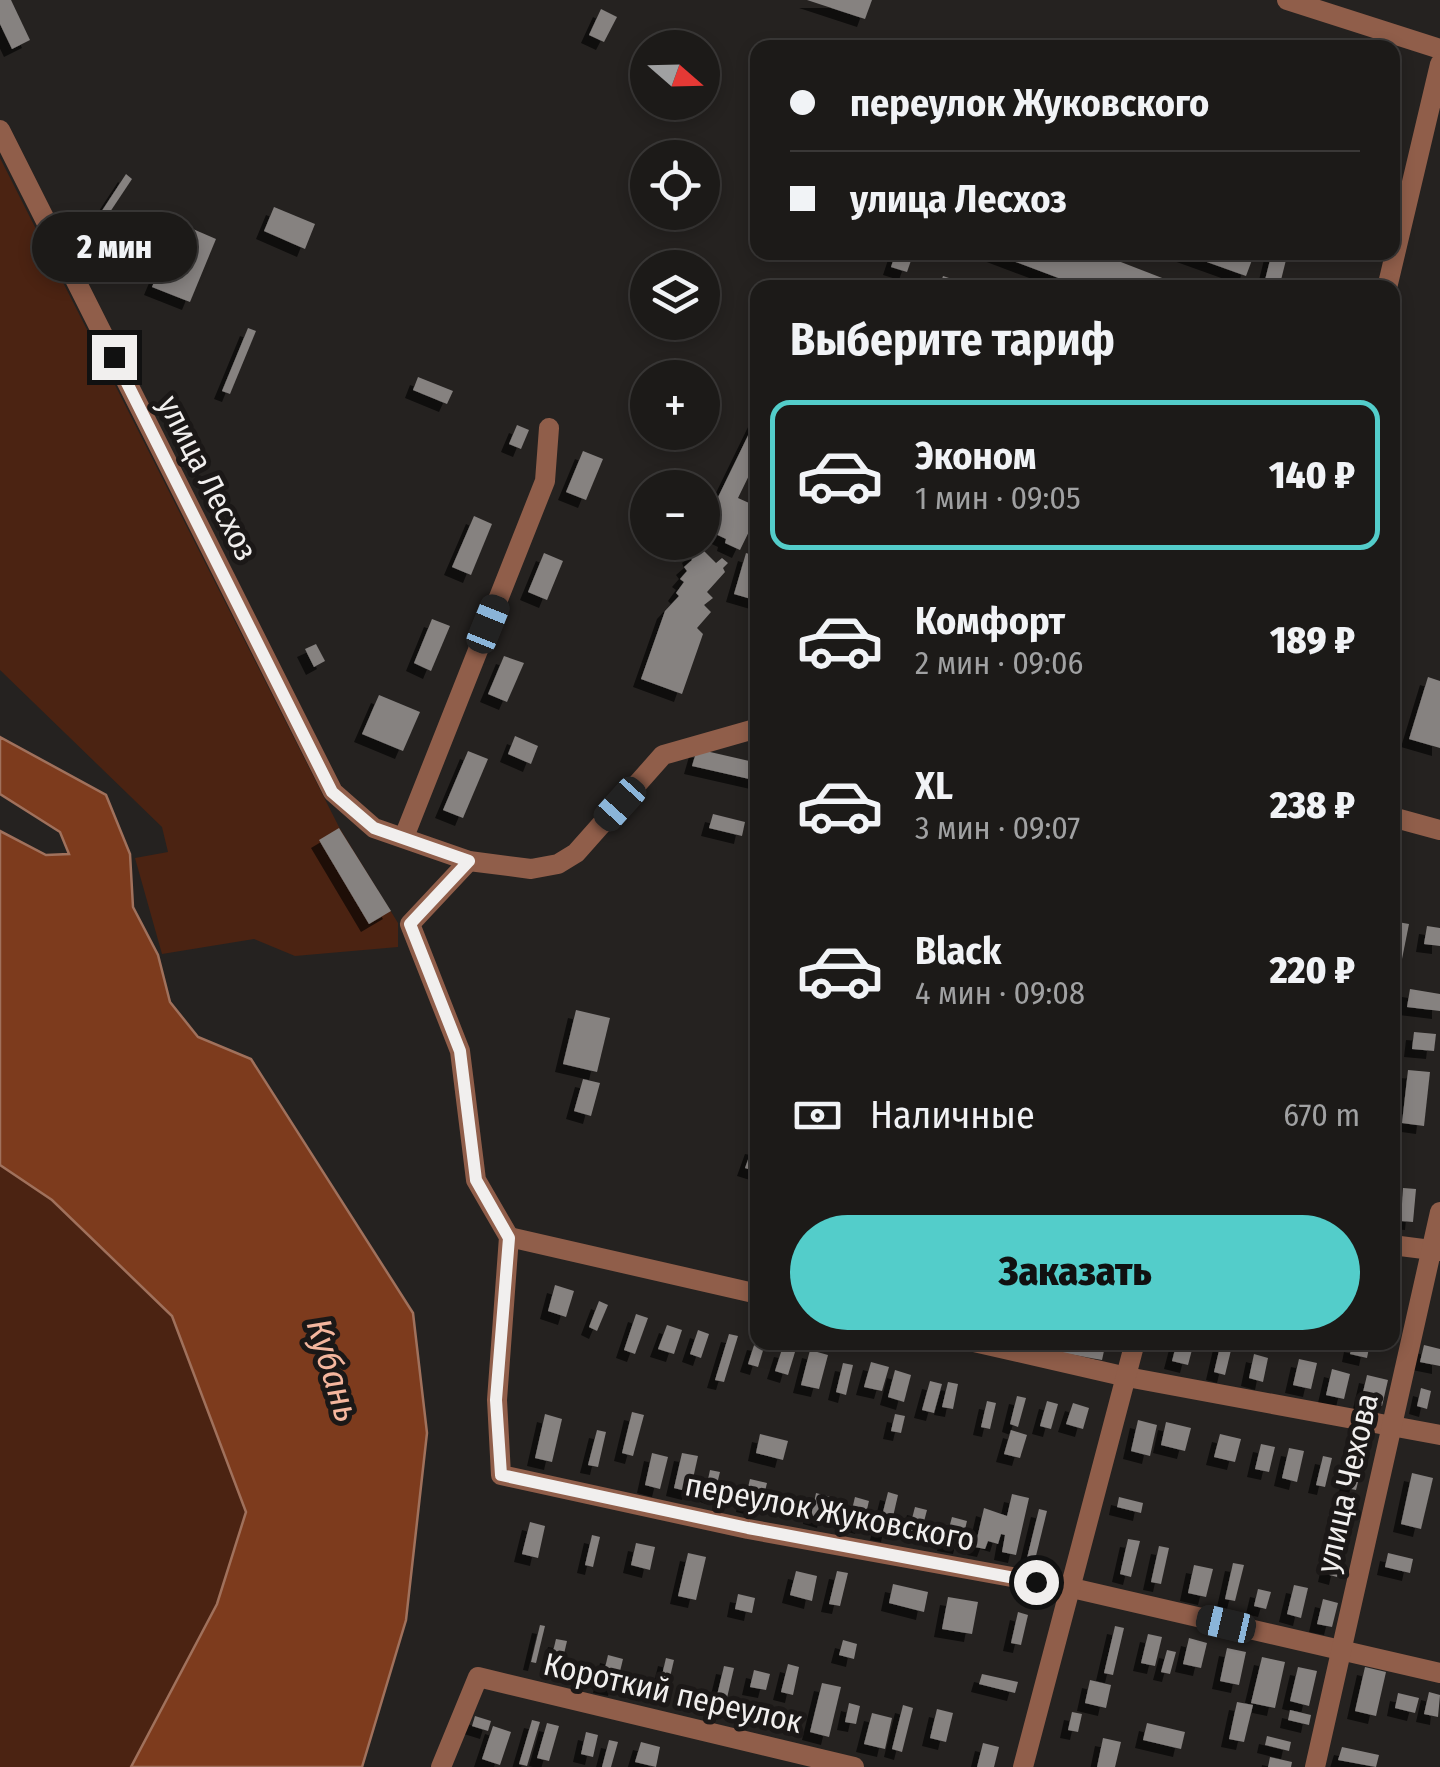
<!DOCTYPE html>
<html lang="ru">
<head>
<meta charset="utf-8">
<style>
	body { margin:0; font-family:"Fira Sans Condensed",sans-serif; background:#252321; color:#f1f3f6; height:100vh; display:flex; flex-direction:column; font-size:38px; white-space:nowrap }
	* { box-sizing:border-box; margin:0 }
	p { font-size:32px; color:#a0a1a2 }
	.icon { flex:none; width:55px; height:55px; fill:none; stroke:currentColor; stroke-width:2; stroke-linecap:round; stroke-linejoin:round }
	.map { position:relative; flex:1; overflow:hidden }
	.details { position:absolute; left:750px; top:280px; width:650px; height:1070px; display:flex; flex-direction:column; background:#1c1a18; border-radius:20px; box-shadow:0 5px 15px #0003,0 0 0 2px #3a3837 }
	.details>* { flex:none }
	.guide { position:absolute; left:750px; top:40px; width:650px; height:220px; border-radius:20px; box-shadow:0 5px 15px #0003,0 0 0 2px #3a3837; display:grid; align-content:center; height:220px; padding:0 40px; background:#1c1a18 }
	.needle { width:65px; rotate:110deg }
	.tools { position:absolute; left:630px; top:30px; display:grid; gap:20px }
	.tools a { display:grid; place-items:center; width:90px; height:90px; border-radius:50%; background:#1c1a18; box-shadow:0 5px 15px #0003,0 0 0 2px #3a3837; font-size:50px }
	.end { position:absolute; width:45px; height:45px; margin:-22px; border:12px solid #f1efee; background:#111; box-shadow:0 0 0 5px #111 }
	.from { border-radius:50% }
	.bubble { position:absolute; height:70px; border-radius:35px; background:#1c1a18; box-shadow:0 5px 15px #0003,0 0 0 2px #3a3837; font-size:32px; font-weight:800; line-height:70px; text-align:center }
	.car { position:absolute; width:30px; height:60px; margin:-30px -15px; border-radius:12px; box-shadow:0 0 8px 2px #0007; background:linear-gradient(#222 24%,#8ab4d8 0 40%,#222 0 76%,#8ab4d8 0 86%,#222 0) }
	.guide b { display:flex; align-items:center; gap:35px; height:95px; font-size:38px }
	.guide b+b { border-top:2px solid #3a3837 }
	.guide i { width:25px; height:25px; background:#f1f3f6 }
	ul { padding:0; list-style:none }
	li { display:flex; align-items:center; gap:30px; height:150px; margin:0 20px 15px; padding:0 20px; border:5px solid transparent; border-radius:20px }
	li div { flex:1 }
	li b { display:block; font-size:38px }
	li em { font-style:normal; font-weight:800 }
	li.selected { border-color:#53cdca }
	li>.icon { width:90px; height:90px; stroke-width:1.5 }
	h2 { padding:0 40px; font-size:45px; line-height:120px }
	.pay { display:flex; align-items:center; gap:25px; height:110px; padding:0 40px; font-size:38px }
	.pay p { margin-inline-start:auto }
	.action { display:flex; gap:20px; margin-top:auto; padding:20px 40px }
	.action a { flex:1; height:115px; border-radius:60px; background:#53cdca; color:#111; font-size:40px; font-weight:800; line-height:115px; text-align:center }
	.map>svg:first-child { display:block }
	.green { fill:#4b2312 }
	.water { fill:#7d3b1d; stroke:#a0715c; stroke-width:2.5 }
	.building { fill:#868280; filter:url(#shadow) }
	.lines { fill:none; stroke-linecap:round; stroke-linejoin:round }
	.minor { stroke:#905e4a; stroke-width:20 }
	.route { stroke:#f1efee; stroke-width:12 }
	.labels { text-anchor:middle; stroke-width:10; stroke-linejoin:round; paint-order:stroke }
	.street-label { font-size:32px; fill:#f1efee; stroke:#1b1817 }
	.water-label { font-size:35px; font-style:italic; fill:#f4b69e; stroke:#1b1817 }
</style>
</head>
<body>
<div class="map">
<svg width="1440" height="1767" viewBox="0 0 1440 1767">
	<defs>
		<filter id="shadow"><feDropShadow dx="-8" dy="8" stdDeviation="0" flood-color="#0009"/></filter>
	</defs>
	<rect width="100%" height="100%" fill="#252220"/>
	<!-- green -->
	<g class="green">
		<polygon points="0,158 339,827 398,923 398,947 295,956 254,939 162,954 135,858 168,852 162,827 0,670"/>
		<polygon points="0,1165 52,1200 172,1316 246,1512 217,1604 131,1767 0,1767"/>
	</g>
	<!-- water -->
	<polygon class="water" points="0,737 106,795 130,854 133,907 158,955 170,1002 198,1037 251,1059 413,1313 427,1433 406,1620 362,1767 131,1767 217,1604 246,1512 172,1316 52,1200 0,1165 0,831 46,855 69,854 60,832 0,794"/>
	<!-- building -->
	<g class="building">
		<polygon points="0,0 11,0 30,40 12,49 0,24"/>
		<polygon points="807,0 872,0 865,19"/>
		<polygon points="601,9 617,17 604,42 589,35"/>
		<polygon points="126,174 132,179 98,230 92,226"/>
		<polygon points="274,207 315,224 305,249 264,231"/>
		<polygon points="179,223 216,239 190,302 152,287"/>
		<polygon points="896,252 914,252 907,272 891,267"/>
		<polygon points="1095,252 1188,288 1085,288 992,253"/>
		<polygon points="1179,252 1255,252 1246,276"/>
		<polygon points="1272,252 1288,252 1279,288 1263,288"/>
		<polygon points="943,276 976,287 976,288 939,288"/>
		<polygon points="248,328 256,331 230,394 222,391"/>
		<polygon points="418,377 453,391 447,404 413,390"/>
		<polygon points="758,415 758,457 738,498 758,507 758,513 740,550 725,543 726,539 703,528"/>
		<polygon points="517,425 529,430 521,449 509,444"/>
		<polygon points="583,451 603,459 586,500 566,492"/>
		<polygon points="474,516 492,524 471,575 452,567"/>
		<polygon points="700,547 716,563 722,558 728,563 723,568 725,572 707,592 713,598 704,605 711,612 697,628 703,634 682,694 641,679 665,611 679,596 676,593 684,582 680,579 687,571 684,567 692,560 690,555"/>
		<polygon points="544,553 563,561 547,600 528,592"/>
		<polygon points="746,553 758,557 758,601 734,594"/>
		<polygon points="432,619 450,626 431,671 414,663"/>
		<polygon points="316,644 325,661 314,667 305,649"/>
		<polygon points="504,656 524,663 507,702 488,694"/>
		<polygon points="1428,677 1440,681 1440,748 1409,739"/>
		<polygon points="379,695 420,712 403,751 362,734"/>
		<polygon points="515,736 538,746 531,764 508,754"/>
		<polygon points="697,749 758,763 758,781 692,766"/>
		<polygon points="468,751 488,759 463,818 443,810"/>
		<polygon points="713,814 745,822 742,836 709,828"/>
		<polygon points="339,828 391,911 369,924 319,840"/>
		<polygon points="1392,921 1409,924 1402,959 1392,957"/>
		<polygon points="1427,926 1440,928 1440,946 1424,944"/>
		<polygon points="1410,989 1440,994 1440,1011 1407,1007"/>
		<polygon points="576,1010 610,1018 597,1072 563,1064"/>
		<polygon points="1414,1032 1436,1034 1434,1051 1412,1049"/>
		<polygon points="1408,1070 1430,1072 1424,1126 1402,1123"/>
		<polygon points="583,1079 600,1083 591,1116 574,1111"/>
		<polygon points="753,1146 758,1147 758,1172 745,1168"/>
		<polygon points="1403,1188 1416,1189 1413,1222 1401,1221"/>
		<polygon points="555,1285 574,1291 566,1317 548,1311"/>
		<polygon points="1392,1292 1402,1294 1396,1320 1392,1319"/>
		<polygon points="599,1301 608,1305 597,1331 589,1327"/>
		<polygon points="636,1314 648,1318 635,1354 624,1350"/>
		<polygon points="667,1325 682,1330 674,1354 658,1349"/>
		<polygon points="698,1330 709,1334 701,1358 690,1354"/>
		<polygon points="729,1334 738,1336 724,1382 715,1380"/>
		<polygon points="755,1342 765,1344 758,1367 748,1364"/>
		<polygon points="1032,1342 1106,1342 1102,1360 1031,1347"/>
		<polygon points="1177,1342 1194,1342 1188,1365 1172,1361"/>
		<polygon points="1221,1342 1233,1342 1225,1375 1214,1372"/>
		<polygon points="1352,1344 1369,1348 1367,1358 1350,1354"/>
		<polygon points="1424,1345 1440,1349 1440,1366 1420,1362"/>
		<polygon points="782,1349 795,1352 788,1375 775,1371"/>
		<polygon points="810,1350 828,1355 819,1389 801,1385"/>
		<polygon points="1254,1354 1268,1358 1263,1382 1249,1378"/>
		<polygon points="1299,1359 1317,1363 1311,1389 1293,1385"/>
		<polygon points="871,1362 889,1367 882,1391 864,1387"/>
		<polygon points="843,1363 853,1365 846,1395 836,1392"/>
		<polygon points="1332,1369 1350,1374 1344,1399 1326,1395"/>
		<polygon points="895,1370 911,1375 904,1402 888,1397"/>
		<polygon points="1367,1375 1388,1380 1382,1406 1361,1401"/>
		<polygon points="930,1381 942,1384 934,1413 922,1410"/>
		<polygon points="948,1382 958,1384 953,1409 942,1407"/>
		<polygon points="1421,1388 1431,1391 1427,1409 1417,1406"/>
		<polygon points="1017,1396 1026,1398 1018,1427 1010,1424"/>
		<polygon points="987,1401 996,1403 990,1429 981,1427"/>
		<polygon points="1047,1401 1058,1404 1051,1429 1040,1426"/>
		<polygon points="1073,1403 1089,1408 1083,1429 1066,1424"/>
		<polygon points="632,1412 644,1415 633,1456 622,1453"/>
		<polygon points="545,1414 562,1419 552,1462 535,1458"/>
		<polygon points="895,1414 905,1416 901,1433 891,1431"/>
		<polygon points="1138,1420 1157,1425 1150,1456 1131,1451"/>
		<polygon points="1166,1422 1191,1428 1185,1451 1161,1445"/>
		<polygon points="597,1430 606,1432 598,1467 588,1465"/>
		<polygon points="1011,1430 1027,1435 1020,1458 1004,1454"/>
		<polygon points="760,1434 788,1441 783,1460 756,1453"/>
		<polygon points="1220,1434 1241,1439 1235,1462 1214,1457"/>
		<polygon points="1261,1444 1275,1447 1269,1472 1255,1469"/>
		<polygon points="1289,1448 1304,1451 1297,1482 1282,1478"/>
		<polygon points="652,1453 668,1457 660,1489 645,1485"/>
		<polygon points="682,1453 698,1456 690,1492 674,1488"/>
		<polygon points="1323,1456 1332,1458 1325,1487 1316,1485"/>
		<polygon points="1352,1464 1362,1466 1356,1490 1346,1488"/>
		<polygon points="710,1470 720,1472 714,1496 705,1493"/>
		<polygon points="1412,1473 1433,1478 1421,1529 1401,1524"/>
		<polygon points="750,1479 767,1483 761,1508 744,1504"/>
		<polygon points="888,1492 898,1495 889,1534 878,1532"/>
		<polygon points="816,1493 831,1497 825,1520 811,1516"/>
		<polygon points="1012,1494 1029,1498 1016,1555 1002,1552 1005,1535 1001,1534 998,1544 988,1541 985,1549 975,1547 984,1508 1007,1516"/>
		<polygon points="855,1497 869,1501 863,1526 849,1522"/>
		<polygon points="1119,1497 1143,1503 1141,1513 1117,1507"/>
		<polygon points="915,1507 927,1510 921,1533 909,1530"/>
		<polygon points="1039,1509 1047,1511 1035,1560 1027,1558"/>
		<polygon points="952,1517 967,1521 961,1546 945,1543"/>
		<polygon points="530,1522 545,1526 538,1558 522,1554"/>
		<polygon points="592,1535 600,1537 593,1567 585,1565"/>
		<polygon points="1128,1539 1140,1541 1131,1577 1120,1574"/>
		<polygon points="636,1543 655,1547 650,1570 631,1565"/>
		<polygon points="1159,1546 1169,1548 1161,1584 1151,1582"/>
		<polygon points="1331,1552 1342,1554 1337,1577 1326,1574"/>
		<polygon points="688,1553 706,1557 696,1600 678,1596"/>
		<polygon points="1388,1553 1413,1559 1410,1573 1385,1567"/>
		<polygon points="1233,1563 1244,1565 1235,1601 1225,1599"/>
		<polygon points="1194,1565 1213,1569 1206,1597 1188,1593"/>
		<polygon points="796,1571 817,1576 812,1601 790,1595"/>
		<polygon points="837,1571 848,1573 840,1606 829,1604"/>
		<polygon points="893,1584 928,1592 924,1612 889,1603"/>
		<polygon points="1294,1585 1308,1588 1301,1618 1287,1614"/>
		<polygon points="1258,1589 1271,1592 1266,1609 1254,1606"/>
		<polygon points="738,1594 755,1598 752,1613 735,1609"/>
		<polygon points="948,1597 978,1602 972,1634 942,1629"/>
		<polygon points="1323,1599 1338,1603 1332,1627 1317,1624"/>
		<polygon points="1018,1612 1028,1615 1021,1645 1011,1643"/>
		<polygon points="540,1625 545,1626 536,1663 531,1662"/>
		<polygon points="1115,1626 1124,1628 1113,1675 1104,1673"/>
		<polygon points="1148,1634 1162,1637 1155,1666 1141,1663"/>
		<polygon points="1189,1638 1207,1643 1201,1668 1183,1664"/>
		<polygon points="556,1639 567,1641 560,1671 549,1668"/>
		<polygon points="843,1640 857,1644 854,1659 839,1655"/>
		<polygon points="1227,1648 1246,1652 1239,1685 1220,1681"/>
		<polygon points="1167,1650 1176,1652 1170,1674 1161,1672"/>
		<polygon points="608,1655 623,1659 616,1688 601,1685"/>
		<polygon points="1262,1657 1285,1662 1275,1708 1251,1703"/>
		<polygon points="666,1658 674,1660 666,1694 658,1692"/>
		<polygon points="788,1664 799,1667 793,1695 781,1692"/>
		<polygon points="724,1666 734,1668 723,1715 713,1712"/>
		<polygon points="1298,1667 1317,1671 1309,1706 1290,1701"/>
		<polygon points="1365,1667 1386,1672 1376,1716 1355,1711"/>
		<polygon points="754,1670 770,1674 766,1690 750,1687"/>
		<polygon points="982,1674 1018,1682 1015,1693 979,1684"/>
		<polygon points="1090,1680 1111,1685 1106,1708 1085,1703"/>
		<polygon points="822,1683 841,1687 829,1737 810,1732"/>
		<polygon points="1429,1692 1440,1695 1438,1717 1424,1714"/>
		<polygon points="1398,1693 1419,1698 1415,1713 1395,1708"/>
		<polygon points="1237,1702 1253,1705 1244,1742 1229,1739"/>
		<polygon points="849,1703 860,1706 856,1724 845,1722"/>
		<polygon points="903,1705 913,1708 902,1752 892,1749"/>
		<polygon points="937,1709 953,1713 946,1742 930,1738"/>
		<polygon points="1290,1710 1311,1715 1309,1725 1288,1720"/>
		<polygon points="1072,1712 1082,1714 1078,1732 1068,1730"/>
		<polygon points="872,1713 892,1718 885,1749 864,1744"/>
		<polygon points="475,1716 491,1721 488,1731 472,1726"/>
		<polygon points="532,1720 540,1722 527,1766 519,1764"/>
		<polygon points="547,1723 559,1726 549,1761 537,1758"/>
		<polygon points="1147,1723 1185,1732 1181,1749 1143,1740"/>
		<polygon points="493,1726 511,1732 500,1765 482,1759"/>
		<polygon points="586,1732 598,1735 593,1757 581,1754"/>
		<polygon points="1267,1736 1291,1742 1289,1751 1265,1745"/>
		<polygon points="1103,1738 1121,1742 1115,1767 1097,1767"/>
		<polygon points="609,1740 618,1742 611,1767 602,1767"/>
		<polygon points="641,1742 660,1747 656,1767 635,1762"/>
		<polygon points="983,1743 999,1747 994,1767 977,1767"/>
		<polygon points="1342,1747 1379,1755 1376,1767 1338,1760"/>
		<polygon points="1270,1757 1292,1762 1291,1767 1268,1767"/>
	</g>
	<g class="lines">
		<!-- minor -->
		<g class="minor">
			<polyline points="1287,0 1440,49"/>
			<polyline points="0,130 333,792 374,828 469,861 531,869 558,864 576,853 663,755 758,728"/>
			<polyline points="1387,288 1440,64"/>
			<polyline points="1392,817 1440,830"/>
			<polyline points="404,837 545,481 549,428"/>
			<polyline points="469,861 410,924 460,1051 476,1180 509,1237 497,1400 501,1475 748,1529 1072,1588 1440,1673"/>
			<polyline points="509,1237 758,1294"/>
			<polyline points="1392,1245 1440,1251"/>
			<polyline points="974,1342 1127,1377 1440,1435"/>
			<polyline points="441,1767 478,1677 854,1767"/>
			<polyline points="1023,1767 1135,1342"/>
			<polyline points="1315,1767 1440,1212"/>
		</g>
	</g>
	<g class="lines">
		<!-- route -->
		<polyline class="route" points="114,357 332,792 374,828 469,861 410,924 460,1051 476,1180 509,1238 496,1400 501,1475 748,1528 1036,1582"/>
	</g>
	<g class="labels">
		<!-- street labels -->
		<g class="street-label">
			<text transform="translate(208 478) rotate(63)" y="11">улица Лесхоз</text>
			<text transform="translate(1347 1483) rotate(-77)" y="11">улица Чехова</text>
			<text transform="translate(830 1512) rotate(11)" y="11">переулок Жуковского</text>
			<text transform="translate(673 1693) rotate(13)" y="11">Короткий переулок</text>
		</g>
		<!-- water labels -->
		<g class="water-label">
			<text transform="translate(333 1370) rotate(73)" y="12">Кубань</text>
		</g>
	</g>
</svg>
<div class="tools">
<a><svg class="needle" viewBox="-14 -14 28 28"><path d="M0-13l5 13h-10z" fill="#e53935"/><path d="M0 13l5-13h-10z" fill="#a0a1a2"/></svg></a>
<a><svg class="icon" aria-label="locate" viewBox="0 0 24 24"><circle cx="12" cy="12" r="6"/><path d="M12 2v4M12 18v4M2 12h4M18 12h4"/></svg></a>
<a><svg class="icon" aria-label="layers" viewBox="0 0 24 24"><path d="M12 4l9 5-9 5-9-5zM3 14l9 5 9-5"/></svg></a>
<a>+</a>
<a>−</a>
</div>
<i class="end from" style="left:1036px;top:1582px"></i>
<i class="end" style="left:114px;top:357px"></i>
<div class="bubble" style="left:32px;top:212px;width:165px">2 мин</div>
<i class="car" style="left:488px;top:624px;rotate:22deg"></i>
<i class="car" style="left:620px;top:804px;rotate:222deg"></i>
<i class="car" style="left:1226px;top:1624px;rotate:283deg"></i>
<div class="guide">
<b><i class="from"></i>переулок Жуковского</b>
<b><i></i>улица Лесхоз</b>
</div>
<section class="details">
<h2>Выберите тариф</h2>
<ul>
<li class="selected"><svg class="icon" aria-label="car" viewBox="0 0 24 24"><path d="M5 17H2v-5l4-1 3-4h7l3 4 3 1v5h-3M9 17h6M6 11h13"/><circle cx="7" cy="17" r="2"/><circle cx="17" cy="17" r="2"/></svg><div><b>Эконом</b><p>1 мин · 09:05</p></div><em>140 ₽</em></li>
<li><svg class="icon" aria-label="car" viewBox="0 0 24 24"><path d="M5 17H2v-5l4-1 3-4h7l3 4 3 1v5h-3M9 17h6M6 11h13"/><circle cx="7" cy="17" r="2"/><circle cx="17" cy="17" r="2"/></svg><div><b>Комфорт</b><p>2 мин · 09:06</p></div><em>189 ₽</em></li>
<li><svg class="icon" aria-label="car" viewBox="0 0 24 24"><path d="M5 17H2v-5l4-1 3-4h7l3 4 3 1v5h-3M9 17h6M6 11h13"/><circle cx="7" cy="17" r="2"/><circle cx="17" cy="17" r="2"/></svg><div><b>XL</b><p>3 мин · 09:07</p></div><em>238 ₽</em></li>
<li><svg class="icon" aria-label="car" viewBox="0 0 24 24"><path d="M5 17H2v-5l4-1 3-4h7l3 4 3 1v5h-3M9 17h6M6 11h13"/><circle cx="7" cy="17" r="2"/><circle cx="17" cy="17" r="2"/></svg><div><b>Black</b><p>4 мин · 09:08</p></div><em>220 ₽</em></li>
</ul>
<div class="pay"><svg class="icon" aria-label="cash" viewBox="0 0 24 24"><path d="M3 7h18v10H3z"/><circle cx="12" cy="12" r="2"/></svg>Наличные<p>670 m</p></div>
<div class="action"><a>Заказать</a></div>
</section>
</div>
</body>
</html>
